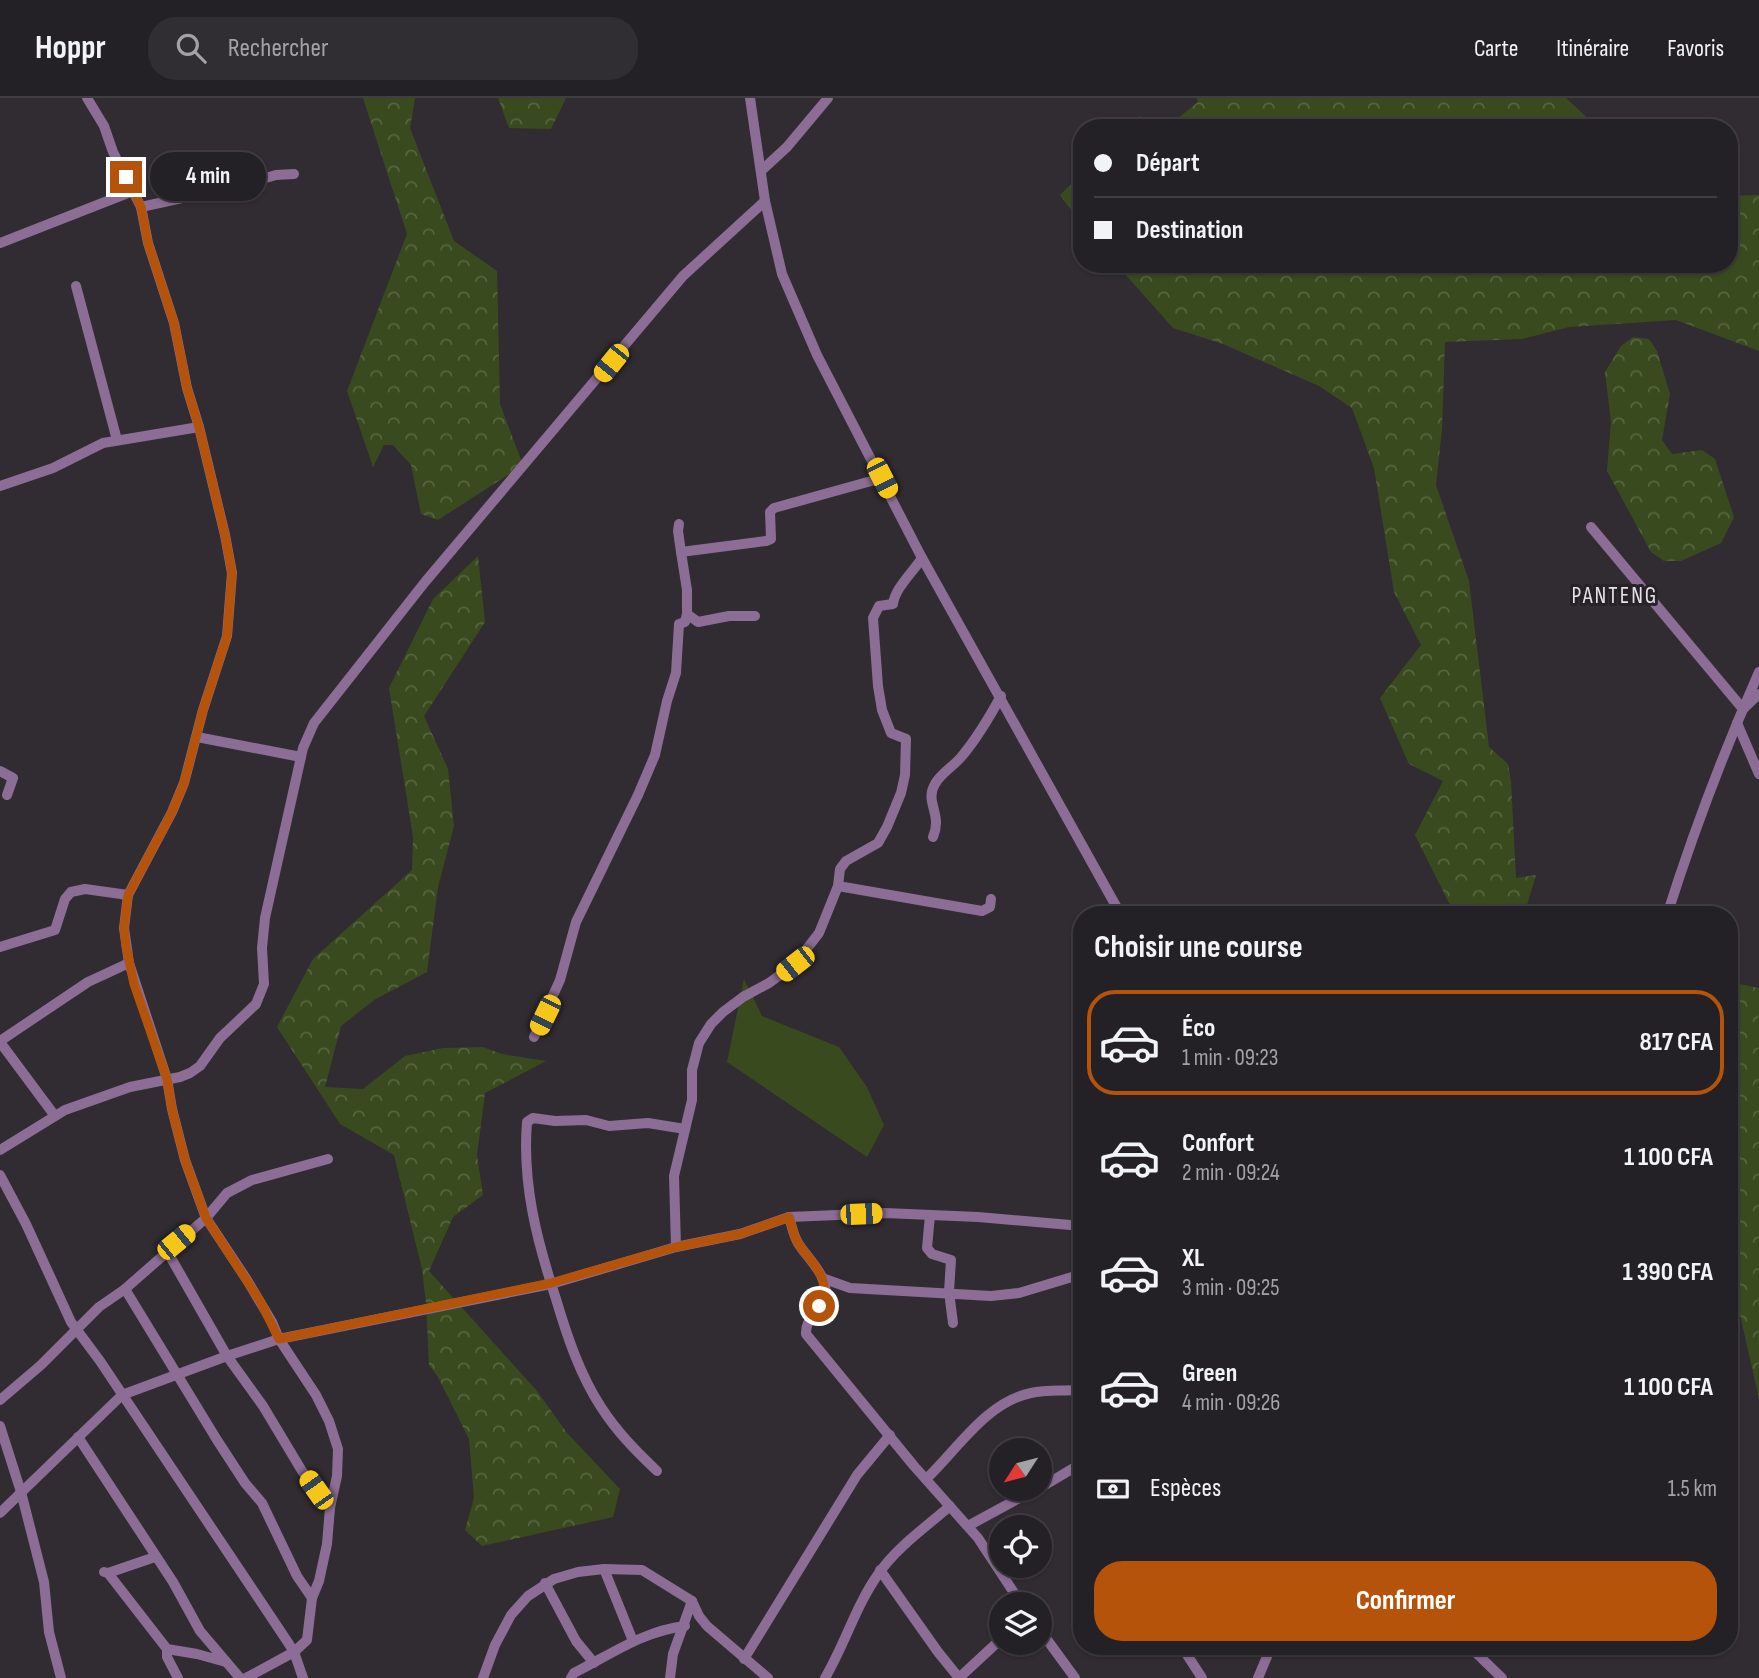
<!DOCTYPE html>
<html lang="fr">
<head>
<meta charset="utf-8">
<style>
	body { margin:0; font-family:"Sofia Sans Condensed",sans-serif; background:#302e32; color:#f1f3f6; height:100vh; display:flex; flex-direction:column; font-size:26px; white-space:nowrap }
	* { box-sizing:border-box; margin:0 }
	p { font-size:23px; color:#a3a3a7 }
	.icon { flex:none; width:38px; height:38px; fill:none; stroke:currentColor; stroke-width:2; stroke-linecap:round; stroke-linejoin:round }
	.map { position:relative; flex:1; overflow:hidden }
	.details { position:absolute; left:1073px; top:808px; width:665px; height:749px; display:flex; flex-direction:column; background:#242126; border-radius:28px; box-shadow:0 2px 5px #0004,0 0 0 2px #413e43 }
	.details>* { flex:none }
	.top-card { position:absolute; left:1073px; top:21px; width:665px; height:154px; border-radius:28px; box-shadow:0 2px 5px #0004,0 0 0 2px #413e43; display:grid; align-content:center; height:154px; padding:0 21px; background:#242126 }
	.needle { width:46px; rotate:234deg }
	.controls { position:absolute; left:989px; top:1340px; display:grid; gap:14px }
	.controls a { display:grid; place-items:center; width:63px; height:63px; border-radius:50%; background:#242126; box-shadow:0 2px 5px #0004,0 0 0 2px #413e43; font-size:35px }
	.end { position:absolute; width:32px; height:32px; margin:-16px; border:9px solid #b45309; background:#fff; box-shadow:0 0 0 4px #fff }
	.from { border-radius:50% }
	.bubble { position:absolute; height:49px; border-radius:24px; background:#242126; box-shadow:0 2px 5px #0004,0 0 0 2px #413e43; font-size:23px; font-weight:700; line-height:49px; text-align:center }
	.car { position:absolute; width:21px; height:42px; margin:-21px -10px; border-radius:9px; box-shadow:0 0 5px 2px #0007; background:linear-gradient(#f5c518 24%,#345 0 40%,#f5c518 0 76%,#345 0 86%,#f5c518 0) }
	.top-card b { display:flex; align-items:center; gap:24px; height:66px; font-size:26px }
	.top-card b+b { border-top:2px solid #413e43 }
	.top-card i { width:18px; height:18px; background:#f1f3f6 }
	ul { padding:0; list-style:none }
	li { display:flex; align-items:center; gap:21px; height:105px; margin:0 14px 10px; padding:0 7px; border:4px solid transparent; border-radius:28px }
	li div { flex:1 }
	li b { display:block; font-size:26px }
	li em { font-style:normal; font-weight:700 }
	li.current { border-color:#b45309 }
	li>.icon { width:63px; height:63px; stroke-width:1.5 }
	h2 { padding:0 21px; font-size:32px; line-height:84px }
	.pay { display:flex; align-items:center; gap:18px; height:77px; padding:0 21px; font-size:26px }
	.pay p { margin-inline-start:auto }
	.action { display:flex; gap:14px; margin-top:auto; padding:14px 21px }
	.action a { flex:1; height:80px; border-radius:28px; background:#b45309; color:#fff; font-size:28px; font-weight:700; line-height:80px; text-align:center }
	header { display:flex; align-items:center; gap:42px; box-sizing:border-box; height:98px; padding:0 35px; background:#242126; border-bottom:2px solid #413e43 }
	header strong { font-size:33px }
	nav { display:flex; gap:38px; margin-inline-start:auto; font-size:24px }
	.search { width:490px; height:63px; background:#302e32; display:flex; align-items:center; gap:18px; box-sizing:border-box; padding:0 24px; border-radius:28px; color:#a3a3a7; font-size:26px }
	.map>svg:first-child { display:block }
	.green { fill:#394b1e }
	.forest { fill:url(#forest-crowns) }
	.lines { fill:none; stroke-linecap:round; stroke-linejoin:round }
	.minor { stroke:#8b6d95; stroke-width:10 }
	.route { stroke:#b45309; stroke-width:9 }
	.labels { text-anchor:middle; stroke-width:6; stroke-linejoin:round; paint-order:stroke }
	.quarter-label { font-size:23px; letter-spacing:2px; fill:#e4e2e5; stroke:#262228 }
</style>
</head>
<body>
<header>
<strong>Hoppr</strong>
<div class="search"><svg class="icon" aria-label="search" viewBox="0 0 24 24"><circle cx="10" cy="10" r="6"/><path d="M15 15l6 6"/></svg>Rechercher</div>
<nav><a>Carte</a><a>Itinéraire</a><a>Favoris</a></nav>
</header>
<div class="map">
<svg width="1759" height="1580" viewBox="0 0 1759 1580">
	<defs>
		<pattern id="forest-crowns" width="20" height="18" patternUnits="userSpaceOnUse" patternTransform="scale(1.75)"><rect width="20" height="18" fill="#394b1e"/><path d="M2 6a3 3 0 1 1 6 0M12 15a3 3 0 1 1 6 0" fill="none" stroke="#56653f"/></pattern>
	</defs>
	<rect width="100%" height="100%" fill="#302c32"/>
	<!-- green -->
	<polygon class="green" points="744,881 762,918 839,949 867,989 884,1027 867,1059 727,964"/>
	<!-- forest -->
	<g class="forest">
		<polygon points="363,0 415,0 410,30 454,143 497,173 500,306 523,367 438,422 421,416 411,367 393,347 384,347 373,369 347,293 407,136"/>
		<polygon points="498,0 566,0 551,31 509,30"/>
		<polygon points="1197,0 1566,0 1598,30 1128,30 1139,18 1171,26 1198,4"/>
		<polygon points="1081,77 1081,125 1060,97"/>
		<polygon points="1759,97 1759,253 1676,222 1569,229 1522,241 1445,244 1442,331 1436,387 1469,483 1489,649 1508,666 1511,684 1516,780 1536,777 1524,817 1455,817 1415,737 1443,683 1409,666 1380,600 1421,547 1394,494 1374,370 1352,310 1319,288 1223,246 1173,230 1116,166 1729,166 1729,98"/>
		<polygon points="1633,239 1649,241 1657,253 1670,296 1662,342 1672,356 1702,352 1715,361 1734,419 1721,445 1681,463 1664,463 1651,454 1607,373 1611,324 1605,274 1621,248"/>
		<polygon points="478,458 485,524 424,618 448,671 454,728 438,789 427,874 374,902 341,928 325,989 363,991 405,958 443,950 483,949 502,956 546,963 485,995 477,1057 483,1097 453,1119 429,1173 537,1293 567,1335 620,1391 613,1419 482,1448 465,1432 474,1400 469,1341 438,1279 429,1267 426,1205 422,1171 394,1057 340,1026 277,929 313,861 412,772 413,739 389,590 433,501"/>
		<polygon points="1729,884 1759,890 1759,1301 1735,1194 1729,1194"/>
	</g>
	<g class="lines">
		<!-- minor -->
		<g class="minor">
			<polyline points="87,0 104,28 113,54 141,109 148,145 174,225 187,290 199,329 225,437 232,475 227,538 203,612 184,685 172,714 128,797 124,830 129,865 167,981 172,1011 185,1062 206,1120 247,1182 272,1224 279,1241 316,1297 329,1323 338,1351 337,1378 330,1410 327,1446 319,1483 312,1500 307,1542 294,1554 246,1580"/>
			<polyline points="750,0 765,103 782,176 817,257 922,460 1121,817"/>
			<polyline points="762,72 787,49 828,0"/>
			<polyline points="141,109 237,88 276,77 294,76"/>
			<polyline points="0,145 133,93"/>
			<polyline points="76,188 117,342"/>
			<polyline points="0,388 53,370 103,345 199,329"/>
			<polyline points="679,426 678,433 681,454"/>
			<polyline points="1591,429 1743,611 1759,596"/>
			<polyline points="687,516 687,492 681,454 766,443 771,441 770,414 774,410 882,380"/>
			<polyline points="1737,625 1759,676"/>
			<polyline points="197,639 301,659"/>
			<polyline points="0,673 13,680 7,697"/>
			<path d="M933,739C943,716 924,704 935,686C941,675 954,668 962,658C978,639 989,620 1001,598"/>
			<polyline points="838,788 982,813 990,809 991,801"/>
			<path d="M1667,817C1693,735 1724,653 1759,574"/>
			<polyline points="0,849 55,832 65,801 71,794 85,791 128,797"/>
			<polyline points="534,939 560,882 576,824 638,697 655,657 667,603 676,575 679,526 685,524 687,516 698,524 729,518 755,518"/>
			<polyline points="0,943 88,884 129,865"/>
			<polyline points="0,944 55,1018"/>
			<polyline points="0,1052 65,1012 130,989 180,979 190,975 200,968 220,940 256,906 264,886 262,850 265,820 303,650 314,625 425,484 683,178 765,103"/>
			<polyline points="0,1077 26,1126 71,1224 100,1263 287,1543 294,1554 303,1580"/>
			<polyline points="930,1117 927,1150 932,1156 951,1162 949,1194 953,1225"/>
			<path d="M789,1119C792,1128 793,1137 798,1145C807,1160 829,1178 825,1198C821,1213 805,1219 806,1236L914,1368L978,1440L1022,1507"/>
			<path d="M676,1149L674,1078L692,1002V972L699,945L711,926L723,914L743,899L769,885L795,866L819,835L838,788L840,771L846,763L878,745L887,729L901,695L905,677L906,641L891,635L882,612L878,588L873,520L879,508L893,506C895,490 913,474 922,460"/>
			<polyline points="167,1153 227,1258 263,1308 302,1373 330,1410"/>
			<polyline points="822,1180 850,1190 991,1198 1019,1195 1082,1176"/>
			<polyline points="125,1191 217,1342 245,1385 262,1405 297,1478 312,1500"/>
			<polyline points="0,1302 41,1267 99,1209 125,1191 206,1120 227,1095 252,1082 328,1061"/>
			<polyline points="0,1328 21,1394 44,1484 49,1534 61,1580"/>
			<polyline points="78,1339 173,1484 200,1533 240,1580"/>
			<path d="M657,1373C636,1353 617,1334 601,1309C580,1277 567,1238 556,1201C537,1143 522,1086 527,1024L533,1020L555,1023L586,1022L609,1028L648,1025L685,1031"/>
			<path d="M926,1381C957,1352 986,1304 1031,1295C1045,1292 1060,1293 1075,1292"/>
			<polyline points="1040,1390 1082,1365"/>
			<polyline points="0,1415 122,1297 227,1258 279,1241 551,1186 676,1149 740,1136 789,1119 885,1115 978,1119 1082,1128"/>
			<polyline points="968,1428 1036,1391"/>
			<polyline points="604,1471 633,1543"/>
			<polyline points="880,1472 938,1554 959,1580"/>
			<polyline points="104,1474 108,1475 167,1551 197,1556 226,1564"/>
			<polyline points="108,1475 155,1459"/>
			<polyline points="545,1485 576,1543 594,1565"/>
			<polyline points="1040,1532 1075,1580"/>
			<polyline points="1182,1549 1202,1580"/>
			<polyline points="1470,1549 1502,1580"/>
			<polyline points="167,1551 167,1559 178,1580"/>
			<polyline points="744,1561 857,1377 890,1337"/>
			<polyline points="483,1580 495,1547 511,1517 528,1498 554,1481 578,1474 604,1471 642,1472 692,1503 699,1518 707,1528 768,1580"/>
			<path d="M571,1580L574,1575C610,1557 643,1533 685,1528"/>
			<polyline points="670,1580 673,1556 692,1503"/>
			<path d="M825,1580C845,1546 856,1507 879,1475C897,1449 926,1429 950,1408"/>
			<polyline points="959,1580 1001,1541"/>
			<polyline points="1258,1580 1271,1549"/>
		</g>
	</g>
	<g class="lines">
		<!-- route -->
		<path class="route" d="M126,79L141,109L148,145L174,225L187,290L199,329L225,437L232,475L227,538L203,612L184,685L172,714L128,797L124,830L126,848L134,886L167,981L172,1011L185,1062L206,1120L260,1203L279,1241L551,1185L676,1149L740,1136L789,1119C792,1128 793,1137 798,1145C811,1165 834,1181 819,1208"/>
	</g>
	<g class="labels">
		<!-- quarter labels -->
		<g class="quarter-label">
			<text x="1615" y="505">PANTENG</text>
		</g>
	</g>
</svg>
<div class="controls">
<a><svg class="needle" viewBox="-14 -14 28 28"><path d="M0-13l5 13h-10z" fill="#e53935"/><path d="M0 13l5-13h-10z" fill="#a3a3a7"/></svg></a>
<a><svg class="icon" aria-label="locate" viewBox="0 0 24 24"><circle cx="12" cy="12" r="6"/><path d="M12 2v4M12 18v4M2 12h4M18 12h4"/></svg></a>
<a><svg class="icon" aria-label="layers" viewBox="0 0 24 24"><path d="M12 4l9 5-9 5-9-5zM3 14l9 5 9-5"/></svg></a>
</div>
<i class="end from" style="left:819px;top:1208px"></i>
<i class="end" style="left:126px;top:79px"></i>
<div class="bubble" style="left:150px;top:54px;width:116px">4 min</div>
<i class="car" style="left:611px;top:265px;rotate:219deg"></i>
<i class="car" style="left:882px;top:380px;rotate:153deg"></i>
<i class="car" style="left:795px;top:866px;rotate:232deg"></i>
<i class="car" style="left:545px;top:917px;rotate:206deg"></i>
<i class="car" style="left:861px;top:1116px;rotate:88deg"></i>
<i class="car" style="left:176px;top:1144px;rotate:51deg"></i>
<i class="car" style="left:316px;top:1392px;rotate:325deg"></i>
<div class="top-card">
<b><i class="from"></i>Départ</b>
<b><i></i>Destination</b>
</div>
<section class="details">
<h2>Choisir une course</h2>
<ul>
<li class="current"><svg class="icon" aria-label="car" viewBox="0 0 24 24"><path d="M5 17H2v-5l4-1 3-4h7l3 4 3 1v5h-3M9 17h6M6 11h13"/><circle cx="7" cy="17" r="2"/><circle cx="17" cy="17" r="2"/></svg><div><b>Éco</b><p>1 min · 09:23</p></div><em>817 CFA</em></li>
<li><svg class="icon" aria-label="car" viewBox="0 0 24 24"><path d="M5 17H2v-5l4-1 3-4h7l3 4 3 1v5h-3M9 17h6M6 11h13"/><circle cx="7" cy="17" r="2"/><circle cx="17" cy="17" r="2"/></svg><div><b>Confort</b><p>2 min · 09:24</p></div><em>1 100 CFA</em></li>
<li><svg class="icon" aria-label="car" viewBox="0 0 24 24"><path d="M5 17H2v-5l4-1 3-4h7l3 4 3 1v5h-3M9 17h6M6 11h13"/><circle cx="7" cy="17" r="2"/><circle cx="17" cy="17" r="2"/></svg><div><b>XL</b><p>3 min · 09:25</p></div><em>1 390 CFA</em></li>
<li><svg class="icon" aria-label="car" viewBox="0 0 24 24"><path d="M5 17H2v-5l4-1 3-4h7l3 4 3 1v5h-3M9 17h6M6 11h13"/><circle cx="7" cy="17" r="2"/><circle cx="17" cy="17" r="2"/></svg><div><b>Green</b><p>4 min · 09:26</p></div><em>1 100 CFA</em></li>
</ul>
<div class="pay"><svg class="icon" aria-label="cash" viewBox="0 0 24 24"><path d="M3 7h18v10H3z"/><circle cx="12" cy="12" r="2"/></svg>Espèces<p>1.5 km</p></div>
<div class="action"><a>Confirmer</a></div>
</section>
</div>
</body>
</html>
